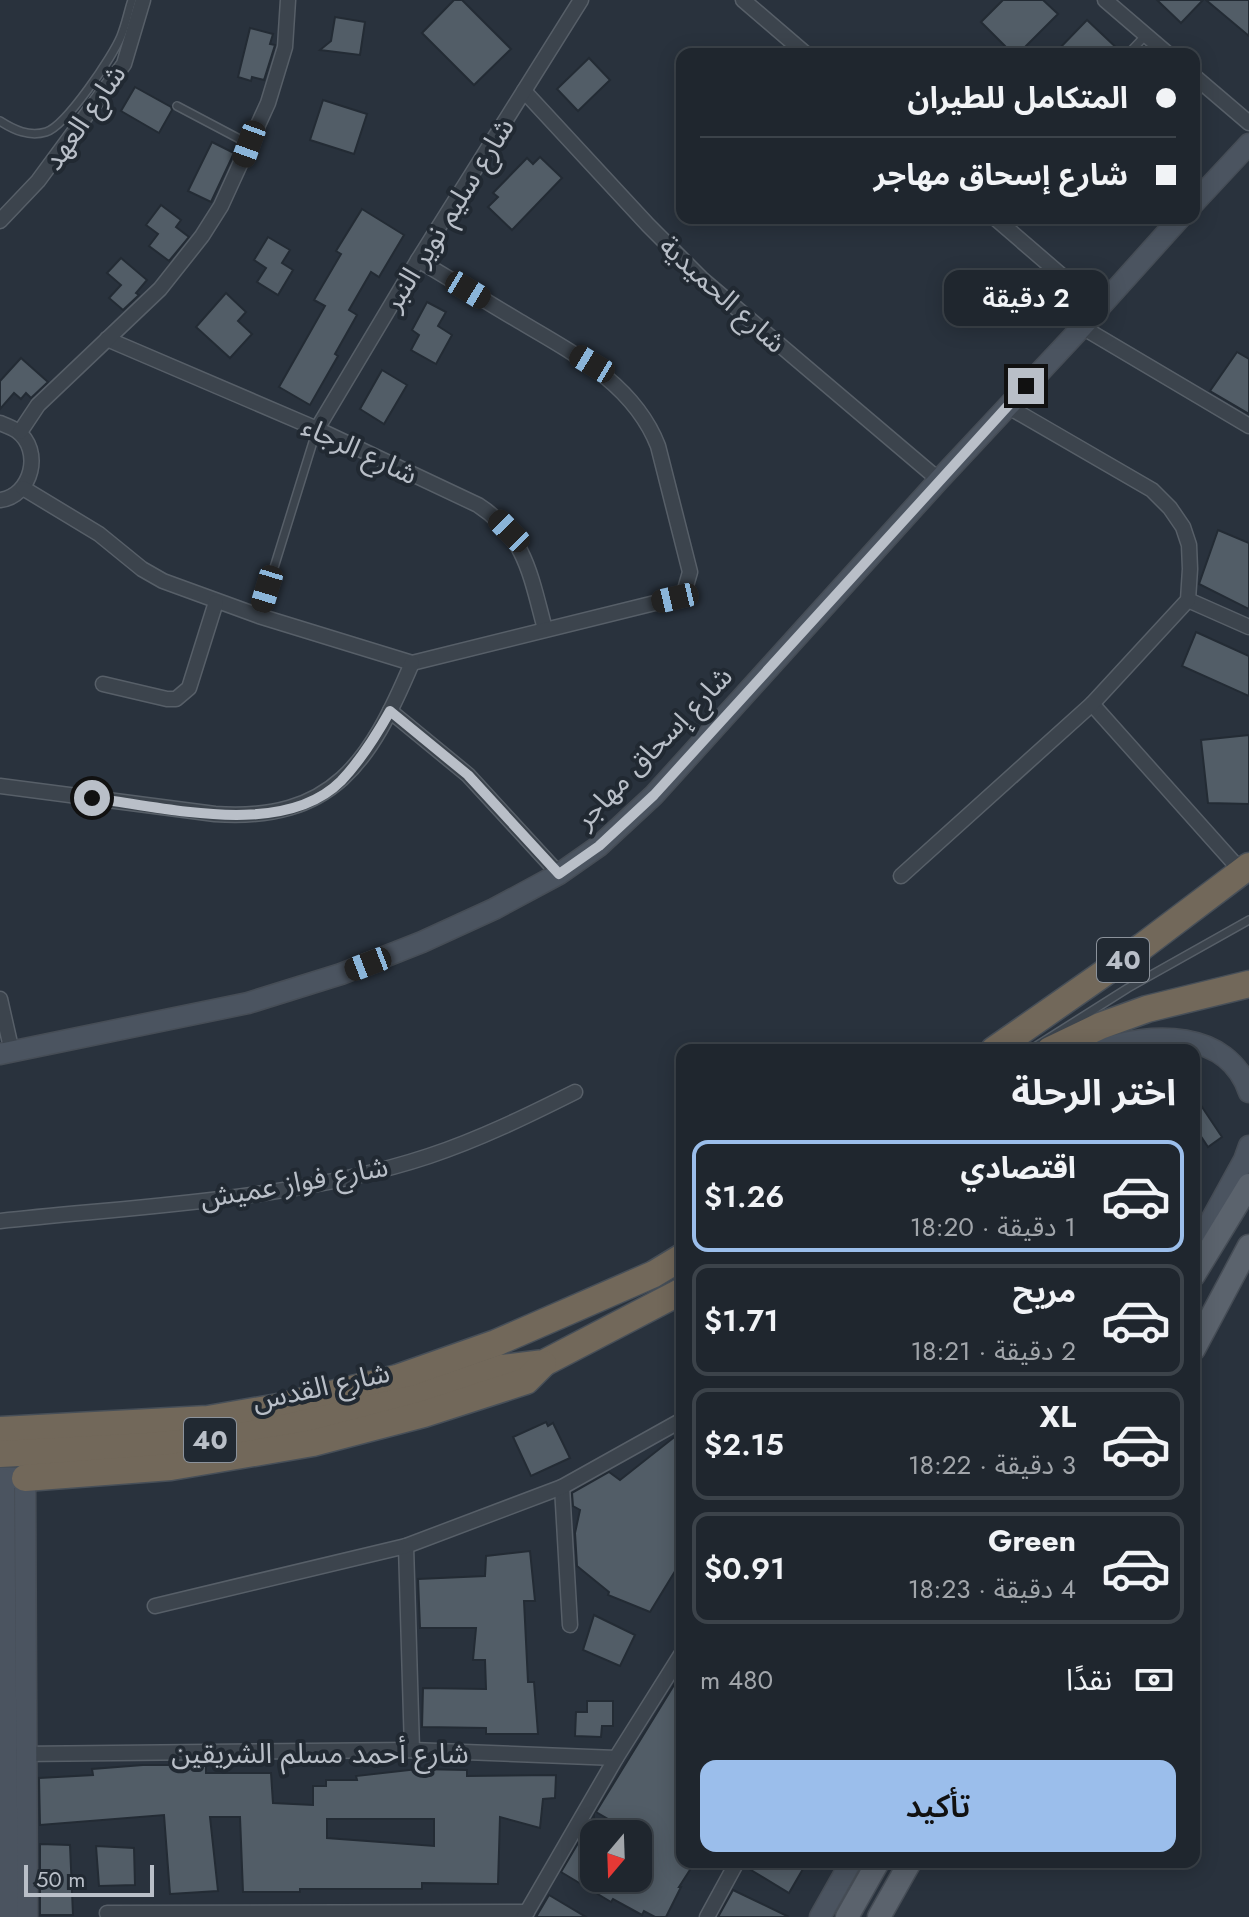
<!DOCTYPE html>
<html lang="ar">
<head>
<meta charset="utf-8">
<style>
	body { margin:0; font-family:Jost,"Noto Sans Arabic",sans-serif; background:#2c323a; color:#f1f3f6; direction:rtl; height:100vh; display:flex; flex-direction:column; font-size:30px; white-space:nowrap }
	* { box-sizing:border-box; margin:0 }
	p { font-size:26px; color:#a1a5aa }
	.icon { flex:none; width:44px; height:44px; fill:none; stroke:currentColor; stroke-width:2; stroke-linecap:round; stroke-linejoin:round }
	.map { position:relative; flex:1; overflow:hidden; direction:ltr }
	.details { position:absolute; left:676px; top:1044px; width:524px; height:824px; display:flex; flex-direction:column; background:#1f262e; border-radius:16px; box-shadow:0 4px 20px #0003,0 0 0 2px #3c434a; direction:rtl }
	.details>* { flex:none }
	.top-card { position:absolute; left:676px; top:48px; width:524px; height:176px; border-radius:16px; box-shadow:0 4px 20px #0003,0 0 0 2px #3c434a; direction:rtl; display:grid; align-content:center; height:176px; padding:0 24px; background:#1f262e }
	.needle { width:52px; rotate:199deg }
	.tools { position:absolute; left:580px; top:1820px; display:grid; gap:16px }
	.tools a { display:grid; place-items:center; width:72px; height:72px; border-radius:16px; background:#1f262e; box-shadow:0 4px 20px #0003,0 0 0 2px #3c434a; font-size:40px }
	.scale { position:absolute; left:24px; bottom:20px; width:130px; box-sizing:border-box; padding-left:8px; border:4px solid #b9bfc8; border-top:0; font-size:22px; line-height:28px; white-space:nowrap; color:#b9bfc8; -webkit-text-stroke:6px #212932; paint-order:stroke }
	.end { position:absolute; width:36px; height:36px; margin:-18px; border:10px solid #b9bfc8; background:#111; box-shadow:0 0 0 4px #111 }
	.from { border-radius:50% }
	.bubble { position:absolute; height:56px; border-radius:16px; background:#1f262e; box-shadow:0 4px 20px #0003,0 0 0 2px #3c434a; font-size:26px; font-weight:600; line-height:56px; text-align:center; direction:rtl }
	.car { position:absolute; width:24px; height:48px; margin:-24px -12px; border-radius:10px; box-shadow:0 0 6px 2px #0007; background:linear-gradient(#222 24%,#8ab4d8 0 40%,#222 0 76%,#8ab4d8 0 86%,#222 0) }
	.top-card b { display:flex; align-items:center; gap:28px; height:76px; font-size:30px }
	.top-card b+b { border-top:2px solid #3c434a }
	.top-card i { width:20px; height:20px; background:#f1f3f6 }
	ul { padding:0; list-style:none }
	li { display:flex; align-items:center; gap:24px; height:112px; margin:0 16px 12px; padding:0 8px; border:4px solid #3c434a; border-radius:16px }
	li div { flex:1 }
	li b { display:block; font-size:30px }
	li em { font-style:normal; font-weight:600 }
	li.current { border-color:#9bbeeb }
	li>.icon { width:72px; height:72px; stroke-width:1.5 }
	h2 { padding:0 24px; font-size:36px; line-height:96px }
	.pay { display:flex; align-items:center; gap:20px; height:88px; padding:0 24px; font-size:30px }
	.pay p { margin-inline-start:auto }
	.cta { display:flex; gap:16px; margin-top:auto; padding:16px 24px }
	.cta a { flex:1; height:92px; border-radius:16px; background:#9bbeeb; color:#111; font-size:32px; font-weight:600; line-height:92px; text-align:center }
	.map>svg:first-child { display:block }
	.building { fill:#525d67; stroke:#232b34; stroke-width:2; fill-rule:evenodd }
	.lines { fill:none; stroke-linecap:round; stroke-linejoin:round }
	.lane-casing { stroke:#575f68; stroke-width:10 }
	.street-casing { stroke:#575f68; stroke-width:17 }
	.secondary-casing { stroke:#464d56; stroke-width:23 }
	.primary-casing { stroke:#464d56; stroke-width:25 }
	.highway-casing { stroke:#474f58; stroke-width:29 }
	.lane { stroke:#3c444d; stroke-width:7 }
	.street { stroke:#3c444d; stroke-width:14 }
	.secondary { stroke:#4b5460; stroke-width:20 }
	.primary { stroke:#5b636d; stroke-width:22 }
	.highway { stroke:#72685a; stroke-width:26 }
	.route { stroke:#b9bfc8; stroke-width:10 }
	.labels { text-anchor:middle; stroke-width:8; stroke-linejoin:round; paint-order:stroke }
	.shield { fill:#212932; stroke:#8b929b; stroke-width:2 }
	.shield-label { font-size:26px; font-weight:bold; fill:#b9bfc8 }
	.street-label { font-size:28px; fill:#b9bfc8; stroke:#212932 }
</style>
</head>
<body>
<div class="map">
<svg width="1249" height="1917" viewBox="0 0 1249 1917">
	<rect width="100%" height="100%" fill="#29323d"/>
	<!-- building -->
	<g class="building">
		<polygon points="454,0 462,0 511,49 474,85 422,33"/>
		<polygon points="1003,0 1043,0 1058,14 1018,54 1013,54 981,22"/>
		<polygon points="1157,0 1203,0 1181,23"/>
		<polygon points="1206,0 1249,0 1249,36"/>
		<polygon points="335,17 365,22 360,55 320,50 331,41"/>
		<polygon points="1087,20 1122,53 1122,54 1054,54"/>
		<polygon points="250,28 273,34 270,44 275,45 264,80 252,77 251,81 238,77"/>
		<polygon points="589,58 610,80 578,111 557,89"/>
		<polygon points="135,87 171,107 172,110 159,133 121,111"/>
		<polygon points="323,100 367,114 354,154 310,140"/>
		<polygon points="212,142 234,153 211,202 188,191"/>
		<polygon points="540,157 562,178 512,230 488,207 498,197 493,193 527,158 533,164"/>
		<polygon points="161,205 181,220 176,227 189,237 169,261 149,246 158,234 146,225"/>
		<polygon points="362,209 404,235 379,277 371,272 349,310 357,315 335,354 338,356 310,405 279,387 325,306 314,300 341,254 336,251"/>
		<polygon points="268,237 290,250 282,263 293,270 278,295 257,282 266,268 254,260"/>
		<polygon points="121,258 147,280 136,293 139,295 123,310 109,298 121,285 107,273"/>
		<polygon points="226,293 246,312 238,321 252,334 230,358 196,327"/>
		<polygon points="427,302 446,312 438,326 452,335 436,364 411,350 419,335 412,330"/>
		<polygon points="1237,352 1249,359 1249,414 1210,391"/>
		<polygon points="21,358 48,382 31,398 26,393 21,399 14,393 0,409 0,381"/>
		<polygon points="382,370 407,385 384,424 360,409"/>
		<polygon points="1218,530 1249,543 1249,609 1199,584"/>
		<polygon points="1196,632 1249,656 1249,696 1182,666"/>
		<polygon points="1249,735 1249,804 1208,803 1201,740"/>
		<polygon points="1194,1095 1222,1137 1208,1147 1202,1138 1194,1144"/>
		<polygon points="546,1422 548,1426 553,1423 570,1458 531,1476 513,1437"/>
		<polygon points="682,1431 682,1570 677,1568 650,1612 608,1595 609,1592 577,1566 575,1533 580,1510 573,1506 572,1493 609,1472 620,1480"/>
		<polygon points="530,1551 535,1601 524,1601 528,1682 534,1682 538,1734 486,1734 486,1728 422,1727 423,1688 486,1689 485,1660 473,1660 476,1628 420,1628 418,1579 485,1576 486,1556"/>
		<polygon points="594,1615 635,1635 620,1666 583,1650"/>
		<polygon points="682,1672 682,1862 695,1862 679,1887 681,1887 666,1917 655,1917 644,1911 642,1915 613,1899 611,1902 561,1872 594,1816 594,1878 638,1878 638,1860 646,1841 638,1834 634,1834 596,1812"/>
		<polygon points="587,1701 613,1701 613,1726 602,1726 601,1737 575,1736 576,1712 587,1712"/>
		<path d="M143,1765H206V1773H271L273,1803L313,1805V1786H326V1780H357L356,1776L418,1769L467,1770V1776L556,1775L555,1798L543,1799L540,1828L500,1817L498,1884L422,1883V1889H300V1892H243L240,1817H210L218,1891L170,1894L164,1815L40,1825L39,1778L93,1775L92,1769ZM327,1819H434V1846L327,1838Z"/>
		<polygon points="40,1844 70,1845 73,1915 40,1915"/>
		<polygon points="96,1846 134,1848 135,1885 99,1886"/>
		<polygon points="747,1862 807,1862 789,1893 746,1867"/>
		<polygon points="733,1890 789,1917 718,1917"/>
		<polygon points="549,1895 586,1917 536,1917"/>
	</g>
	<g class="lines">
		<defs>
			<g id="lane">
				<polyline points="1128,54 1146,35"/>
				<polyline points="177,106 249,144"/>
				<path d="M0,121C14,130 29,137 46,132C66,126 113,56 121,36C126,24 128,12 132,0"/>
				<polyline points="259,616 317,429"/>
				<polyline points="1030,1050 1128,988 1249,920"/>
			</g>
			<g id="street">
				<polyline points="743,0 806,54"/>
				<polyline points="1105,0 1168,54"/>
				<polyline points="1194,76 1249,123"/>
				<polyline points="524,91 648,225 702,279 939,480"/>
				<polyline points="995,218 1098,307"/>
				<polyline points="0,221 38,181 124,64 143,0"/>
				<polyline points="1082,327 1249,426"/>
				<path d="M107,339L317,429L478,505C526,536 531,578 545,629"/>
				<path d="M0,423C5,425 13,428 17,431C43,450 32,496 0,500"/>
				<polyline points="317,429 418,260 581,0"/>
				<polyline points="20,432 38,405 160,289 202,236 221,206 268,103 285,47 288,0"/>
				<path d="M23,488L99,534L142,569L163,581L259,616L412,663L675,598L684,593L690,572L658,446C634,384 573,353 519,321C485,301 452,280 418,260"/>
				<polyline points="1188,600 1249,627"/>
				<polyline points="103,684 167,699 176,699 189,688 216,602"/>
				<polyline points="1092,704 1242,872"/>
				<polyline points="390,711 468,775 559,874"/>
				<path d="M0,786L215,814C333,822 370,762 412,663"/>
				<polyline points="901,876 1092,704 1188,600 1190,569 1189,545 1183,527 1170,508 1152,490 1007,406"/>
				<polyline points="0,999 12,1052"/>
				<path d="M0,1221C139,1206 296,1200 429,1156C480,1139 527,1116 575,1092"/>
				<polyline points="562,1487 570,1625"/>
				<polyline points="406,1546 412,1750"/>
				<polyline points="155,1606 406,1546 562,1487 682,1420"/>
				<polyline points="20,1754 412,1750 616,1758"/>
				<polyline points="107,1913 527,1912"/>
				<polyline points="524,1917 616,1758 682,1653"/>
				<polyline points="707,1917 737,1862"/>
			</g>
			<g id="secondary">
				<polyline points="1194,203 1249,144"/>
				<path d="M1099,1050C1150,1032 1228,1029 1249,1092"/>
				<polyline points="0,1054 248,1003 341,974 422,942 494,909 559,874 599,846 654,795 939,480 1082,327 1180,218"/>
				<polyline points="1194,1251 1244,1160 1249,1146"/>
				<polyline points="0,1478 25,1478 27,1917"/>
				<polyline points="4,1479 8,1917"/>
				<polyline points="820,1917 851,1862"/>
			</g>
			<g id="primary">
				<polyline points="1194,1275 1249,1185"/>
				<polyline points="1194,1349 1249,1246"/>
				<polyline points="847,1917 878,1862"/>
				<polyline points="879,1917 910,1862"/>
			</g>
			<g id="highway">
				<polyline points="994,1050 1143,946 1249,866"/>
				<polyline points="1050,1050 1100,1026 1147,1009 1249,984"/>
				<polyline points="0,1430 208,1419 278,1407 397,1378 496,1343 654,1274 682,1257"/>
				<polyline points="0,1454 148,1446 213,1440 265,1432 416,1398 502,1368 544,1363 682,1291"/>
				<polyline points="25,1478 171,1467 313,1443 424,1414 526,1381 543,1364"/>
			</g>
		</defs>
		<!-- lane casing -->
		<use href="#lane" class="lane-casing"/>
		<!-- street casing -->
		<use href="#street" class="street-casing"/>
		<!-- secondary casing -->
		<use href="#secondary" class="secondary-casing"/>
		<!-- primary casing -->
		<use href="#primary" class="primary-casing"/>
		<!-- highway casing -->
		<use href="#highway" class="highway-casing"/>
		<!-- lane -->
		<use href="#lane" class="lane"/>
		<!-- street -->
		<use href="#street" class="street"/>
		<!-- secondary -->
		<use href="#secondary" class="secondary"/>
		<!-- primary -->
		<use href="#primary" class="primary"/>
		<!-- highway -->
		<use href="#highway" class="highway"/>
	</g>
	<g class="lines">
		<!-- route -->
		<path class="route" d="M92,798C165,807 283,839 341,781C361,760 376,736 390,711L468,775L559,874L599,846L654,795L1026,386"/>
	</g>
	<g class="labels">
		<!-- shield labels -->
		<g class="shield">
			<rect x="1097" y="938" width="52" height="44" rx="6"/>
			<rect x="184" y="1418" width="52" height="44" rx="6"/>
		</g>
		<g class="shield-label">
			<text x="1123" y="969">40</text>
			<text x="210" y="1449">40</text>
		</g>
		<!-- street labels -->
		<g class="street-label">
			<text transform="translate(84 117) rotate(-55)" y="10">شارع العهد</text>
			<text transform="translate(448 214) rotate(-58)" y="10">شارع سليم نوير النبر</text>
			<text transform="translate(723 294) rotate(42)" y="10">شارع الحميدية</text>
			<text transform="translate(360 450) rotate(25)" y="10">شارع الرجاء</text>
			<text transform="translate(653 747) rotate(-46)" y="10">شارع إسحاق مهاجر</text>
			<text transform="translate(294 1182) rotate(-10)" y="10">شارع فواز عميش</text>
			<text transform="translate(321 1386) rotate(-12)" y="10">شارع القدس</text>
			<text x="320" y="1763">شارع أحمد مسلم الشريقين</text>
		</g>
	</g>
</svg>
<div class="tools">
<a><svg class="needle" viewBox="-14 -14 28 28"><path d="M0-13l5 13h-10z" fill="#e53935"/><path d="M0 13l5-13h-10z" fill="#a1a5aa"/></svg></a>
</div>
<div class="scale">50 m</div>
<i class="end from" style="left:92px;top:798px"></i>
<i class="end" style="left:1026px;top:386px"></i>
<div class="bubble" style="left:944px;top:270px;width:164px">2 دقيقة</div>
<i class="car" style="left:249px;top:144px;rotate:200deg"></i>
<i class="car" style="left:468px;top:290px;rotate:121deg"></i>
<i class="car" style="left:592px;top:364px;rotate:301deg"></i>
<i class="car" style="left:509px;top:531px;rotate:316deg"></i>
<i class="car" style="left:267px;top:589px;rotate:197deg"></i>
<i class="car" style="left:675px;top:598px;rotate:257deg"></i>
<i class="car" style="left:368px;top:964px;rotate:249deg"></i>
<div class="top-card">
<b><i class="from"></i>المتكامل للطيران</b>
<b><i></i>شارع إسحاق مهاجر</b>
</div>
<section class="details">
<h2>اختر الرحلة</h2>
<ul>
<li class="current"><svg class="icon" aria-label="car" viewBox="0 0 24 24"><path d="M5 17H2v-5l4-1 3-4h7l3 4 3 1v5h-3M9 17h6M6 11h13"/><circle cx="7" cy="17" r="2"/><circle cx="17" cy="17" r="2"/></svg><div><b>اقتصادي</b><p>1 دقيقة · 18:20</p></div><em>$1.26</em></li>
<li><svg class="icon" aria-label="car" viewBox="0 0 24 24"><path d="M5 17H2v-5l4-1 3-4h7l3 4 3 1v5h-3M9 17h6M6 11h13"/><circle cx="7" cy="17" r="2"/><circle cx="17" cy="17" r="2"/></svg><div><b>مريح</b><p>2 دقيقة · 18:21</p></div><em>$1.71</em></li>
<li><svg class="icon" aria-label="car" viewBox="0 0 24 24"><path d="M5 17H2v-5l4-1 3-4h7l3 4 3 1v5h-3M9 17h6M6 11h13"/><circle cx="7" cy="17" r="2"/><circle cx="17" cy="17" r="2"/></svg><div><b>XL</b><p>3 دقيقة · 18:22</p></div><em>$2.15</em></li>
<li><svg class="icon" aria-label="car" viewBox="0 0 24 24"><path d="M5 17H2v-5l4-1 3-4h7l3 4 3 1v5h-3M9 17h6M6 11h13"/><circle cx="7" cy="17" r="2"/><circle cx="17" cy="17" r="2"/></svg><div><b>Green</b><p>4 دقيقة · 18:23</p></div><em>$0.91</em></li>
</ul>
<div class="pay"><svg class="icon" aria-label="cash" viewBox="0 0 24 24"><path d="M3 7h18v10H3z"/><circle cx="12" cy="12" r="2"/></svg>نقدًا<p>480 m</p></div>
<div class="cta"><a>تأكيد</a></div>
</section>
</div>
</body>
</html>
